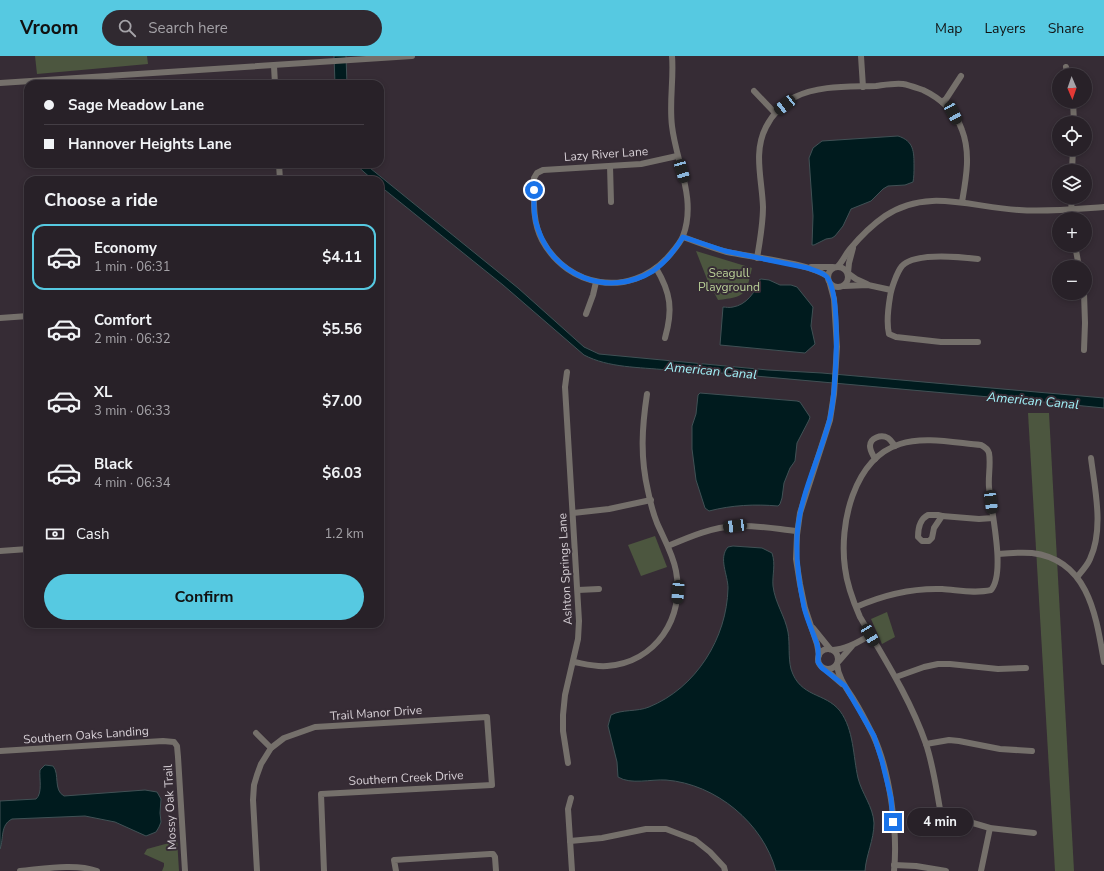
<!DOCTYPE html>
<html lang="en">
<head>
<meta charset="utf-8">
<style>
	body { margin:0; font-family:"Nunito Sans",sans-serif; background:#302930; color:#f1f3f6; height:100vh; display:flex; flex-direction:column; font-size:15px; white-space:nowrap }
	* { box-sizing:border-box; margin:0 }
	p { font-size:13px; color:#a5a3a8 }
	.icon { flex:none; width:22px; height:22px; fill:none; stroke:currentColor; stroke-width:2; stroke-linecap:round; stroke-linejoin:round }
	.map { position:relative; flex:1; overflow:hidden }
	.drawer { position:absolute; left:24px; top:120px; width:360px; height:452px; display:flex; flex-direction:column; background:#282128; border-radius:12px; box-shadow:0 2px 6px #0003,0 0 0 1px #443e45 }
	.drawer>* { flex:none }
	.guide { position:absolute; left:24px; top:24px; width:360px; height:88px; border-radius:12px; box-shadow:0 2px 6px #0003,0 0 0 1px #443e45; display:grid; align-content:center; height:88px; padding:0 20px; background:#282128 }
	.needle { width:26px; rotate:178deg }
	.tools { position:absolute; left:1052px; top:12px; display:grid; gap:8px }
	.tools a { display:grid; place-items:center; width:40px; height:40px; border-radius:50%; background:#282128; box-shadow:0 2px 6px #0003,0 0 0 1px #443e45; font-size:20px }
	.end { position:absolute; width:18px; height:18px; margin:-9px; border:5px solid #1a73e8; background:#fff; box-shadow:0 0 0 2px #fff }
	.from { border-radius:50% }
	.bubble { position:absolute; height:28px; border-radius:14px; background:#282128; box-shadow:0 2px 6px #0003,0 0 0 1px #443e45; font-size:13px; font-weight:700; line-height:28px; text-align:center }
	.car { position:absolute; width:12px; height:24px; margin:-12px -6px; border-radius:5px; box-shadow:0 0 3px 1px #0007; background:linear-gradient(#222 24%,#8ab4d8 0 40%,#222 0 76%,#8ab4d8 0 86%,#222 0) }
	.guide b { display:flex; align-items:center; gap:14px; height:38px; font-size:15px }
	.guide b+b { border-top:1px solid #443e45 }
	.guide i { width:10px; height:10px; background:#f1f3f6 }
	ul { padding:0; list-style:none }
	li { display:flex; align-items:center; gap:12px; height:66px; margin:0 8px 6px; padding:0 12px; border:2px solid transparent; border-radius:12px }
	li div { flex:1 }
	li b { display:block; font-size:15px }
	li em { font-style:normal; font-weight:700 }
	li.current { border-color:#56c9e1 }
	li>.icon { width:36px; height:36px; stroke-width:1.5 }
	h2 { padding:0 20px; font-size:18px; line-height:48px }
	.pay { display:flex; align-items:center; gap:10px; height:44px; padding:0 20px; font-size:15px }
	.pay p { margin-inline-start:auto }
	.action { display:flex; gap:8px; margin-top:auto; padding:8px 20px }
	.action a { flex:1; height:46px; border-radius:24px; background:#56c9e1; color:#111; font-size:16px; font-weight:700; line-height:46px; text-align:center }
	header { display:flex; align-items:center; gap:24px; box-sizing:border-box; height:56px; padding:0 20px; background:#56c9e1; color:#111 }
	header strong { font-size:19px }
	nav { display:flex; gap:22px; margin-inline-start:auto; font-size:14px }
	.search { width:280px; height:36px; background:#302930; display:flex; align-items:center; gap:10px; box-sizing:border-box; padding:0 14px; border-radius:22px; color:#a5a3a8; font-size:15px }
	.map>svg:first-child { display:block }
	.green { fill:#4c563f }
	.water { fill:#001b1e; stroke:#405155 }
	.lines { fill:none; stroke-linecap:round; stroke-linejoin:round }
	.minor { stroke:#75706b; stroke-width:6 }
	.route { stroke:#1a73e8; stroke-width:5 }
	.labels { text-anchor:middle; stroke-width:4; stroke-linejoin:round; paint-order:stroke }
	.street-label { font-size:12px; fill:#d6cfd5; stroke:#362c35 }
	.park-label { font-size:12px; fill:#b8ce96; stroke:#362c35 }
	.water-label { font-size:13px; font-style:italic; fill:#a2f2f9; stroke:#362c35 }
</style>
</head>
<body>
<header>
<strong>Vroom</strong>
<div class="search"><svg class="icon" aria-label="search" viewBox="0 0 24 24"><circle cx="10" cy="10" r="6"/><path d="M15 15l6 6"/></svg>Search here</div>
<nav><a>Map</a><a>Layers</a><a>Share</a></nav>
</header>
<div class="map">
<svg width="1104" height="815" viewBox="0 0 1104 815">
	<rect width="100%" height="100%" fill="#362c35"/>
	<!-- green -->
	<g class="green">
		<polygon points="35,0 147,0 148,8 37,18"/>
		<path d="M696,195L752,212C746,239 745,241 718,244L707,223Z"/>
		<polygon points="1028,357 1049,357 1074,815 1055,815"/>
		<polygon points="655,480 667,511 641,520 628,489"/>
		<polygon points="887,556 895,581 882,588 871,563"/>
		<polygon points="177,783 179,815 162,815 164,810 164,807 144,798 147,793 169,787"/>
	</g>
	<!-- water -->
	<g class="water">
		<polygon points="334,0 346,0 347,28 335,28"/>
		<path d="M898,80C914,85 914,96 914,110C914,116 914,121 913,126L905,129L888,130L883,133L871,145L851,153L843,170L835,180L832,182L826,183L814,189H812L813,160L809,102L813,92L822,85Z"/>
		<path d="M355,108H365L518,232L584,291L599,298L768,314L822,317L1104,342V352L1023,344L677,313L667,314C639,311 609,312 584,299L503,229L380,130V124H373Z"/>
		<path d="M761,223L769,224L780,229H791L797,231L813,251L811,270L815,288L805,297L720,289L723,251C726,251 729,252 733,251C746,249 756,236 759,224Z"/>
		<path d="M700,337L797,345L800,346L810,361L809,364L797,387L795,405L790,412L784,427L782,442L780,448L778,450C755,448 732,449 709,455L705,452L696,424L692,393V370L696,358L698,339Z"/>
		<path d="M733,490L762,492L772,497C776,509 772,519 773,530C775,547 785,560 788,576C790,588 788,601 791,613C800,642 825,636 840,655C854,674 853,700 858,722C862,738 873,750 874,767C874,784 866,799 865,815H776C763,767 716,728 666,724C651,723 631,729 618,721L617,706L608,670L611,659C622,653 637,656 649,651C696,632 727,582 728,532C728,519 718,502 728,491Z"/>
		<path d="M45,709L53,710C60,718 53,734 64,740L145,734L157,736L161,743L160,757L161,766L159,771L156,776L146,780L115,766L85,760L12,763C0,769 4,782 0,793V745L36,743C43,737 39,722 40,714Z"/>
	</g>
	<g class="lines">
		<!-- minor -->
		<g class="minor">
			<path d="M672,0C674,23 669,46 672,70C676,106 697,143 683,180C680,188 673,195 667,202C629,242 568,232 542,184C532,165 534,143 534,122L537,117L543,114L641,108L677,100"/>
			<polyline points="861,0 863,31"/>
			<polyline points="274,10 275,28"/>
			<polyline points="1066,11 1068,19"/>
			<polyline points="0,27 412,0"/>
			<polyline points="754,35 775,57"/>
			<polyline points="1073,45 1074,67"/>
			<polyline points="942,46 946,43 961,20"/>
			<polyline points="279,108 280,124"/>
			<polyline points="610,110 611,146"/>
			<polyline points="1072,115 1073,93"/>
			<polyline points="1071,141 1072,163"/>
			<path d="M683,181C697,186 712,192 727,196C751,201 811,207 828,221"/>
			<polyline points="1075,189 1079,211"/>
			<path d="M757,202C760,185 763,168 763,151C762,123 753,96 766,71C772,59 783,47 795,41C819,29 849,31 876,30C884,29 894,27 903,28C909,29 917,32 923,34C940,42 956,56 962,74C971,97 966,123 962,146"/>
			<path d="M978,203C961,201 915,196 902,210C897,216 891,233 890,241C888,253 886,266 889,278L896,281L941,286H978"/>
			<path d="M838,210C843,205 845,199 850,193C860,181 872,169 885,160C928,131 973,152 1019,154C1047,156 1076,153 1104,151"/>
			<circle cx="838" cy="221" r="10"/>
			<polyline points="811,211 833,211"/>
			<path d="M656,212C671,237 673,254 665,282"/>
			<polyline points="848,217 849,207 853,192"/>
			<polyline points="849,218 856,223 867,228"/>
			<polyline points="844,230 868,229 891,234"/>
			<polyline points="586,258 593,239 596,226"/>
			<polyline points="0,262 28,260"/>
			<polyline points="1084,294 1085,267 1084,237"/>
			<polyline points="567,316 565,331 579,565 578,583 565,639 563,659 563,675 568,707"/>
			<path d="M875,403C873,399 870,395 870,390C870,382 881,378 888,382C891,384 893,388 895,390"/>
			<polyline points="573,457 609,453 651,444"/>
			<path d="M928,459H938L942,460L934,472L932,482L929,485H922L918,481C918,472 920,463 928,459Z"/>
			<polyline points="942,460 979,463 993,462"/>
			<path d="M668,490C689,481 712,471 736,470C756,469 777,473 797,475"/>
			<polyline points="0,495 28,493"/>
			<path d="M998,498C1009,497 1020,496 1032,497C1089,504 1096,560 1104,606"/>
			<path d="M1077,521C1082,515 1087,510 1090,503C1104,473 1095,434 1091,402"/>
			<polyline points="578,534 599,533"/>
			<path d="M856,551C883,539 912,532 942,533C958,534 975,538 991,534C1006,517 991,455 989,431C988,420 991,408 989,397C988,393 985,391 981,389C956,387 924,380 900,388C853,403 839,469 845,512C847,529 853,545 860,561C884,602 910,642 926,688C933,709 936,731 940,753L942,758L990,772L1034,777"/>
			<polyline points="813,572 830,593"/>
			<circle cx="828" cy="603" r="10"/>
			<path d="M833,594C847,593 859,586 870,579"/>
			<polyline points="819,599 817,588 805,552 800,528 796,503 797,479 800,457 830,364 834,338 837,291 834,243 830,228"/>
			<polyline points="839,605 852,590"/>
			<path d="M574,606C585,608 595,611 607,610C656,606 685,562 676,515C673,498 664,483 657,467C653,457 650,445 648,435C640,401 642,371 647,338"/>
			<path d="M837,608C838,622 847,633 854,644C861,655 867,667 873,679C890,715 898,776 894,815"/>
			<polyline points="825,613 842,628"/>
			<polyline points="896,621 924,611 938,608 950,608 998,613 1026,612"/>
			<polyline points="256,677 271,692"/>
			<polyline points="926,688 949,684 959,685 1000,693 1032,695"/>
			<polyline points="0,695 163,685 174,686 177,690 178,701 185,815"/>
			<polyline points="571,742 568,753 572,815"/>
			<polyline points="570,785 602,782 646,773 666,773 695,784 710,796 724,811 725,815"/>
			<polyline points="894,809 916,810 946,815"/>
			<path d="M20,815C43,813 75,807 97,815"/>
			<polyline points="257,815 253,744 254,729 257,719 261,708 271,692 284,682 315,671 487,661 492,729 321,738 324,815"/>
			<polyline points="396,815 394,804 490,798 493,798 495,801 496,815"/>
			<polyline points="981,815 990,772"/>
		</g>
	</g>
	<g class="lines">
		<!-- route -->
		<path class="route" d="M534,134C534,147 533,161 538,173C554,221 609,242 653,215C666,206 675,194 683,181L725,195L808,212C813,214 823,216 827,221C842,240 836,337 830,362C820,402 799,440 797,481C796,505 799,528 804,551C807,564 813,576 817,588C819,594 818,600 818,606L822,612L845,630L874,680L882,705L891,742L893,766"/>
	</g>
	<g class="labels">
		<!-- street labels -->
		<g class="street-label">
			<text transform="translate(606 98) rotate(-4)" y="4">Lazy River Lane</text>
			<text transform="translate(565 513) rotate(-93)" y="4">Ashton Springs Lane</text>
			<text transform="translate(376 657) rotate(-4)" y="4">Trail Manor Drive</text>
			<text transform="translate(86 679) rotate(-4)" y="4">Southern Oaks Landing</text>
			<text transform="translate(406 722) rotate(-3)" y="4">Southern Creek Drive</text>
			<text transform="translate(170 751) rotate(-93)" y="4">Mossy Oak Trail</text>
		</g>
		<!-- park labels -->
		<g class="park-label">
			<text x="729" y="221">Seagull<tspan x="729" dy="14">Playground</tspan></text>
		</g>
		<!-- water labels -->
		<g class="water-label">
			<text transform="translate(711 314) rotate(5)" y="5">American Canal</text>
			<text transform="translate(1033 344) rotate(5)" y="5">American Canal</text>
		</g>
	</g>
</svg>
<div class="tools">
<a><svg class="needle" viewBox="-14 -14 28 28"><path d="M0-13l5 13h-10z" fill="#e53935"/><path d="M0 13l5-13h-10z" fill="#a5a3a8"/></svg></a>
<a><svg class="icon" aria-label="locate" viewBox="0 0 24 24"><circle cx="12" cy="12" r="6"/><path d="M12 2v4M12 18v4M2 12h4M18 12h4"/></svg></a>
<a><svg class="icon" aria-label="layers" viewBox="0 0 24 24"><path d="M12 4l9 5-9 5-9-5zM3 14l9 5 9-5"/></svg></a>
<a>+</a>
<a>−</a>
</div>
<i class="end from" style="left:534px;top:134px"></i>
<i class="end" style="left:893px;top:766px"></i>
<div class="bubble" style="left:907px;top:752px;width:66px">4 min</div>
<i class="car" style="left:785px;top:49px;rotate:232deg"></i>
<i class="car" style="left:953px;top:57px;rotate:152deg"></i>
<i class="car" style="left:682px;top:115px;rotate:164deg"></i>
<i class="car" style="left:991px;top:446px;rotate:173deg"></i>
<i class="car" style="left:735px;top:470px;rotate:263deg"></i>
<i class="car" style="left:678px;top:536px;rotate:184deg"></i>
<i class="car" style="left:870px;top:579px;rotate:149deg"></i>
<div class="guide">
<b><i class="from"></i>Sage Meadow Lane</b>
<b><i></i>Hannover Heights Lane</b>
</div>
<section class="drawer">
<h2>Choose a ride</h2>
<ul>
<li class="current"><svg class="icon" aria-label="car" viewBox="0 0 24 24"><path d="M5 17H2v-5l4-1 3-4h7l3 4 3 1v5h-3M9 17h6M6 11h13"/><circle cx="7" cy="17" r="2"/><circle cx="17" cy="17" r="2"/></svg><div><b>Economy</b><p>1 min · 06:31</p></div><em>$4.11</em></li>
<li><svg class="icon" aria-label="car" viewBox="0 0 24 24"><path d="M5 17H2v-5l4-1 3-4h7l3 4 3 1v5h-3M9 17h6M6 11h13"/><circle cx="7" cy="17" r="2"/><circle cx="17" cy="17" r="2"/></svg><div><b>Comfort</b><p>2 min · 06:32</p></div><em>$5.56</em></li>
<li><svg class="icon" aria-label="car" viewBox="0 0 24 24"><path d="M5 17H2v-5l4-1 3-4h7l3 4 3 1v5h-3M9 17h6M6 11h13"/><circle cx="7" cy="17" r="2"/><circle cx="17" cy="17" r="2"/></svg><div><b>XL</b><p>3 min · 06:33</p></div><em>$7.00</em></li>
<li><svg class="icon" aria-label="car" viewBox="0 0 24 24"><path d="M5 17H2v-5l4-1 3-4h7l3 4 3 1v5h-3M9 17h6M6 11h13"/><circle cx="7" cy="17" r="2"/><circle cx="17" cy="17" r="2"/></svg><div><b>Black</b><p>4 min · 06:34</p></div><em>$6.03</em></li>
</ul>
<div class="pay"><svg class="icon" aria-label="cash" viewBox="0 0 24 24"><path d="M3 7h18v10H3z"/><circle cx="12" cy="12" r="2"/></svg>Cash<p>1.2 km</p></div>
<div class="action"><a>Confirm</a></div>
</section>
</div>
</body>
</html>
